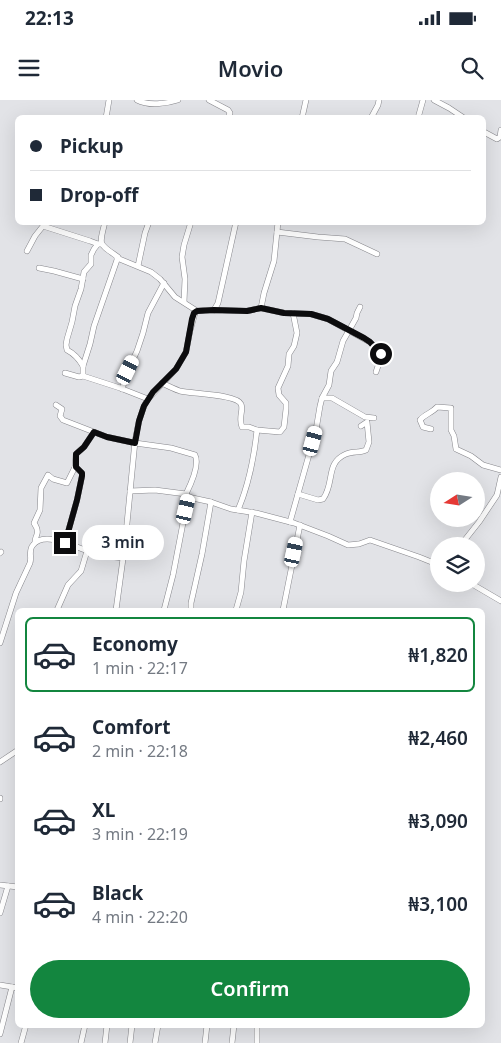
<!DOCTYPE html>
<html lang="en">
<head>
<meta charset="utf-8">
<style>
	body { margin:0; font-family:"Noto Sans",sans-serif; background:#f2f2f3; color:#1f2937; height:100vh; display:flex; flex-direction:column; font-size:19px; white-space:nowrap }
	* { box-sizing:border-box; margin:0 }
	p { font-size:16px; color:#747a83 }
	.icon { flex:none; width:28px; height:28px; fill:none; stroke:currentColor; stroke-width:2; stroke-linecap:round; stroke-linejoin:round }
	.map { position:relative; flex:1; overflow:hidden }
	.side { position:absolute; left:15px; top:508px; width:470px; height:420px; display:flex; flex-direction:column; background:#fff; border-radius:8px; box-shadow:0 5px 20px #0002 }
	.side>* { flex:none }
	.hud { position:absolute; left:15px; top:15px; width:471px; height:110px; border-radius:8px; box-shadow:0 5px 20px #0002; display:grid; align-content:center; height:110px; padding:0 15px; background:#fff }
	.needle { width:32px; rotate:258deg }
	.controls { position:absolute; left:430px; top:372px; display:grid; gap:10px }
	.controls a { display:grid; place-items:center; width:55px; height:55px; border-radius:50%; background:#fff; box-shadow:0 5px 20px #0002; font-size:25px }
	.end { position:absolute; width:22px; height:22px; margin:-11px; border:6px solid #0c0c0e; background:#fff; box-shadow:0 0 0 2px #fff }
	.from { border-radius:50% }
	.bubble { position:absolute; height:35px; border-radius:18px; background:#fff; box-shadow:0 5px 20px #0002; font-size:16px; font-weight:600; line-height:35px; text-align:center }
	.car { position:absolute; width:15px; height:30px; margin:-15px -8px; border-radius:6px; box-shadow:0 0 4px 1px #0007; background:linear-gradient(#fff 24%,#345 0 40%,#fff 0 76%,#345 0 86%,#fff 0) }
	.hud b { display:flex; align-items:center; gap:18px; height:48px; font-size:19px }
	.hud b+b { border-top:1px solid #e0e1e3 }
	.hud i { width:12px; height:12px; background:#1f2937 }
	ul { padding:9px 0 0; list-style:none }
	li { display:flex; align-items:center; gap:15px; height:75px; margin:0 10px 8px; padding:0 5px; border:2px solid transparent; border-radius:8px }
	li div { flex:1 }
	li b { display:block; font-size:19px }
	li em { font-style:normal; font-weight:600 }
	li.on { border-color:#13863f }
	li>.icon { width:45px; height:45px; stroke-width:1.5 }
	.cta { display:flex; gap:10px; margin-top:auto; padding:10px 15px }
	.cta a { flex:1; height:58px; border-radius:30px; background:#13863f; color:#fff; font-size:20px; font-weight:600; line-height:58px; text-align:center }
	.status { display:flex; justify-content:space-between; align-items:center; height:35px; padding:0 25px; background:#fff; direction:ltr }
	.status svg { height:14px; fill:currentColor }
	header { display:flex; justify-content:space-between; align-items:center; height:65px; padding:0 15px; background:#fff; font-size:22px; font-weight:600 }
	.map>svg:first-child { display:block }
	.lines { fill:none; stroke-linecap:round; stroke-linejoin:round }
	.minor-casing { stroke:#86868b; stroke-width:6 }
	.minor { stroke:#fff; stroke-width:5 }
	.route { stroke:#0c0c0e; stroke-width:6 }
</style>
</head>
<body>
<div class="status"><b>22:13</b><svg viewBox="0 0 49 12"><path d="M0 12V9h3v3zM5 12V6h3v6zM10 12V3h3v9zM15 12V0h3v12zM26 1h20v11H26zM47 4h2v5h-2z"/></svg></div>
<header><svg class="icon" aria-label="menu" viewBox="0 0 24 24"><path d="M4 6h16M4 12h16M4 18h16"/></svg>Movio<svg class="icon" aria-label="search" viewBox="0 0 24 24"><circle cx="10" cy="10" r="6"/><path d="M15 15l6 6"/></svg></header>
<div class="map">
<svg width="501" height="943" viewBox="0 0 501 943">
	<rect width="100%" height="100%" fill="#e2e3e7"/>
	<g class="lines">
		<defs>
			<g id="minor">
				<path d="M137,0C148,6 166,4 178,0"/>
				<polyline points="209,0 228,10 230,13 228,18"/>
				<polyline points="434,0 449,8 464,18"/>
				<polyline points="106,18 109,0"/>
				<polyline points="302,18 306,0"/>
				<polyline points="371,18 378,5 379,0"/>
				<polyline points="418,18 423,0"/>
				<polyline points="484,32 497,39 500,37 501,30"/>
				<polyline points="277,132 318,137 345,139 377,154"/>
				<polyline points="27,151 35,136 43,126 90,141 98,144"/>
				<polyline points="117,158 151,172 160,179 175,197 197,211"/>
				<polyline points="138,166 145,133 149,122"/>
				<polyline points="39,168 54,171 83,179"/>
				<polyline points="184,202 185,179 182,157 184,145 191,122"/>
				<polyline points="261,208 264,193 274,161 278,122"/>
				<polyline points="214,210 218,203 236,122"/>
				<path d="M83,266C79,259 75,254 67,250L66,245L67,239L72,222L75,206L81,189L84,172L91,164V155L94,149L98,144H101"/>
				<polyline points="65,273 79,277 83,276 120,288 148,299"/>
				<path d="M83,276V266L90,244L94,226L118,157C98,143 99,146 105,122"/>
				<path d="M162,283C168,286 174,289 180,291C192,294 236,294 241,304C244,310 238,317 242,327H249L257,330C254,358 249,384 238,410"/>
				<polyline points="122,289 128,270 137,251 143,233 148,213 164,183"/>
				<polyline points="322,298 332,298 365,317 374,318"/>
				<polyline points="56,305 62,309 60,316 63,320 94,332"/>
				<path d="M431,329L423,327L420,320C425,314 432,313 437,307L451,308V330L454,336L456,349L471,356L483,365L501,370"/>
				<polyline points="257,330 280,332 284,327 286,309 286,303 279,295 278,288 288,266 289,254 294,246 297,233 293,213"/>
				<polyline points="130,391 155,390 186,394 188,397 211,402 231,409 256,413 294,423 328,436 348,445 359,444 370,440 419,457 439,465"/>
				<path d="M298,394L318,400L323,399C335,383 325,363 346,354C353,351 360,353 366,350L369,342L367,322L361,326"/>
				<polyline points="290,422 316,330 320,306 322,298 329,285 331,271 337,262 343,241 356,218 357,213 360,207"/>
				<path d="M35,442C35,438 36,438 37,434C38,431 36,426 34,423L40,410L41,388L48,375L53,379L67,383L75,367"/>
				<path d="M65,443L77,400L82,376V373L75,367L76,354L84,347L94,332L107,337L135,343L171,348L195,355C200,365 191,384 186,394"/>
				<polyline points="460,446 479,422 497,395 501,377"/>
				<polyline points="0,453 1,452"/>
				<polyline points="472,484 501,501"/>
				<polyline points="57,510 68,485 81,471 87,451"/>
				<polyline points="116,510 125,444 135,341 139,321 144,306 148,299 176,269 186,252 190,231 195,213 197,211 207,210 247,211 261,208 284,213 311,214 328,219 370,242 381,254 380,260 376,272"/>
				<polyline points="164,510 173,475 188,397"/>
				<polyline points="191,510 191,503 202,454 211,402"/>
				<polyline points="236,510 241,492 244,461 252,412"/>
				<polyline points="283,510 300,425"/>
				<path d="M0,543L16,493L30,463C32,457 28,450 33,445C45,429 81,450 96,454C105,456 114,457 123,458"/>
				<polyline points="0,662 18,650"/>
				<polyline points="0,698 0,699"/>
				<polyline points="0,785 18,787"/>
				<polyline points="0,813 8,786"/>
				<polyline points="0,885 18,888"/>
				<polyline points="0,934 12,887"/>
				<polyline points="21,943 26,925"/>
				<polyline points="81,943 85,925"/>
				<polyline points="105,943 107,925"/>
				<polyline points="130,943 132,925"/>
				<polyline points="155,943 158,925"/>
				<polyline points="205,943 207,925"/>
				<polyline points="232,943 234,925"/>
				<polyline points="257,943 257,925"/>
			</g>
		</defs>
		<!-- minor casing -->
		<use href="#minor" class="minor-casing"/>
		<!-- minor -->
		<use href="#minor" class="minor"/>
	</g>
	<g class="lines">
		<!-- route -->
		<polyline class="route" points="65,443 77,400 82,376 82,373 76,367 76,354 84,347 94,332 107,337 135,343 139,321 144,306 153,292 176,269 186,252 192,219 194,213 197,211 214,210 247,211 261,208 284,213 311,214 328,219 364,238 370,242 381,254"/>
	</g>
</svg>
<div class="controls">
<a><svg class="needle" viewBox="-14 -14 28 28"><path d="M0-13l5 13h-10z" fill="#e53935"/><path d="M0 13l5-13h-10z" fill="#747a83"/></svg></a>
<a><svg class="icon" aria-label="layers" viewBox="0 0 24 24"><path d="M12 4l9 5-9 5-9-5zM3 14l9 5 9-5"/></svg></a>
</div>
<i class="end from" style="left:381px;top:254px"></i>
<i class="end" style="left:65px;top:443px"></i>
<div class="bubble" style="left:82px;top:425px;width:82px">3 min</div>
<i class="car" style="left:128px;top:270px;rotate:26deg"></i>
<i class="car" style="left:313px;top:341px;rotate:15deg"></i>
<i class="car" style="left:186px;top:409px;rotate:13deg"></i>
<i class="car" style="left:294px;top:452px;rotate:12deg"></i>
<div class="hud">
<b><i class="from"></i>Pickup</b>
<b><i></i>Drop-off</b>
</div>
<section class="side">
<ul>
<li class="on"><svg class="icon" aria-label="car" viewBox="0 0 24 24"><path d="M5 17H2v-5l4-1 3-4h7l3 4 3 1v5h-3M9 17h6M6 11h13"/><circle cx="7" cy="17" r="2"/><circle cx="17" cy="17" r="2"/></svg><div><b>Economy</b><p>1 min · 22:17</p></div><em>₦1,820</em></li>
<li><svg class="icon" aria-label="car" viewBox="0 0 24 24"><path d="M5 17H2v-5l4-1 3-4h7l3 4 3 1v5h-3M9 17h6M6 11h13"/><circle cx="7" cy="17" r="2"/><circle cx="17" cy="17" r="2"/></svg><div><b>Comfort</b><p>2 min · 22:18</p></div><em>₦2,460</em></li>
<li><svg class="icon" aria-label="car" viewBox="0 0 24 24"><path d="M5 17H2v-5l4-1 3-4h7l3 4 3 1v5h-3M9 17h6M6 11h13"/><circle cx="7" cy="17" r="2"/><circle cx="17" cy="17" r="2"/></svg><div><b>XL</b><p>3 min · 22:19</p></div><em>₦3,090</em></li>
<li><svg class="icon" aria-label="car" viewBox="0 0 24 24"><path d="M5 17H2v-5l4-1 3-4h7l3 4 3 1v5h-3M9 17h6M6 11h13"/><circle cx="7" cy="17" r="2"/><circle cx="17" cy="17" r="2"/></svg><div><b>Black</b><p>4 min · 22:20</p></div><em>₦3,100</em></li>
</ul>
<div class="cta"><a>Confirm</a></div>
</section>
</div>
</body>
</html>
